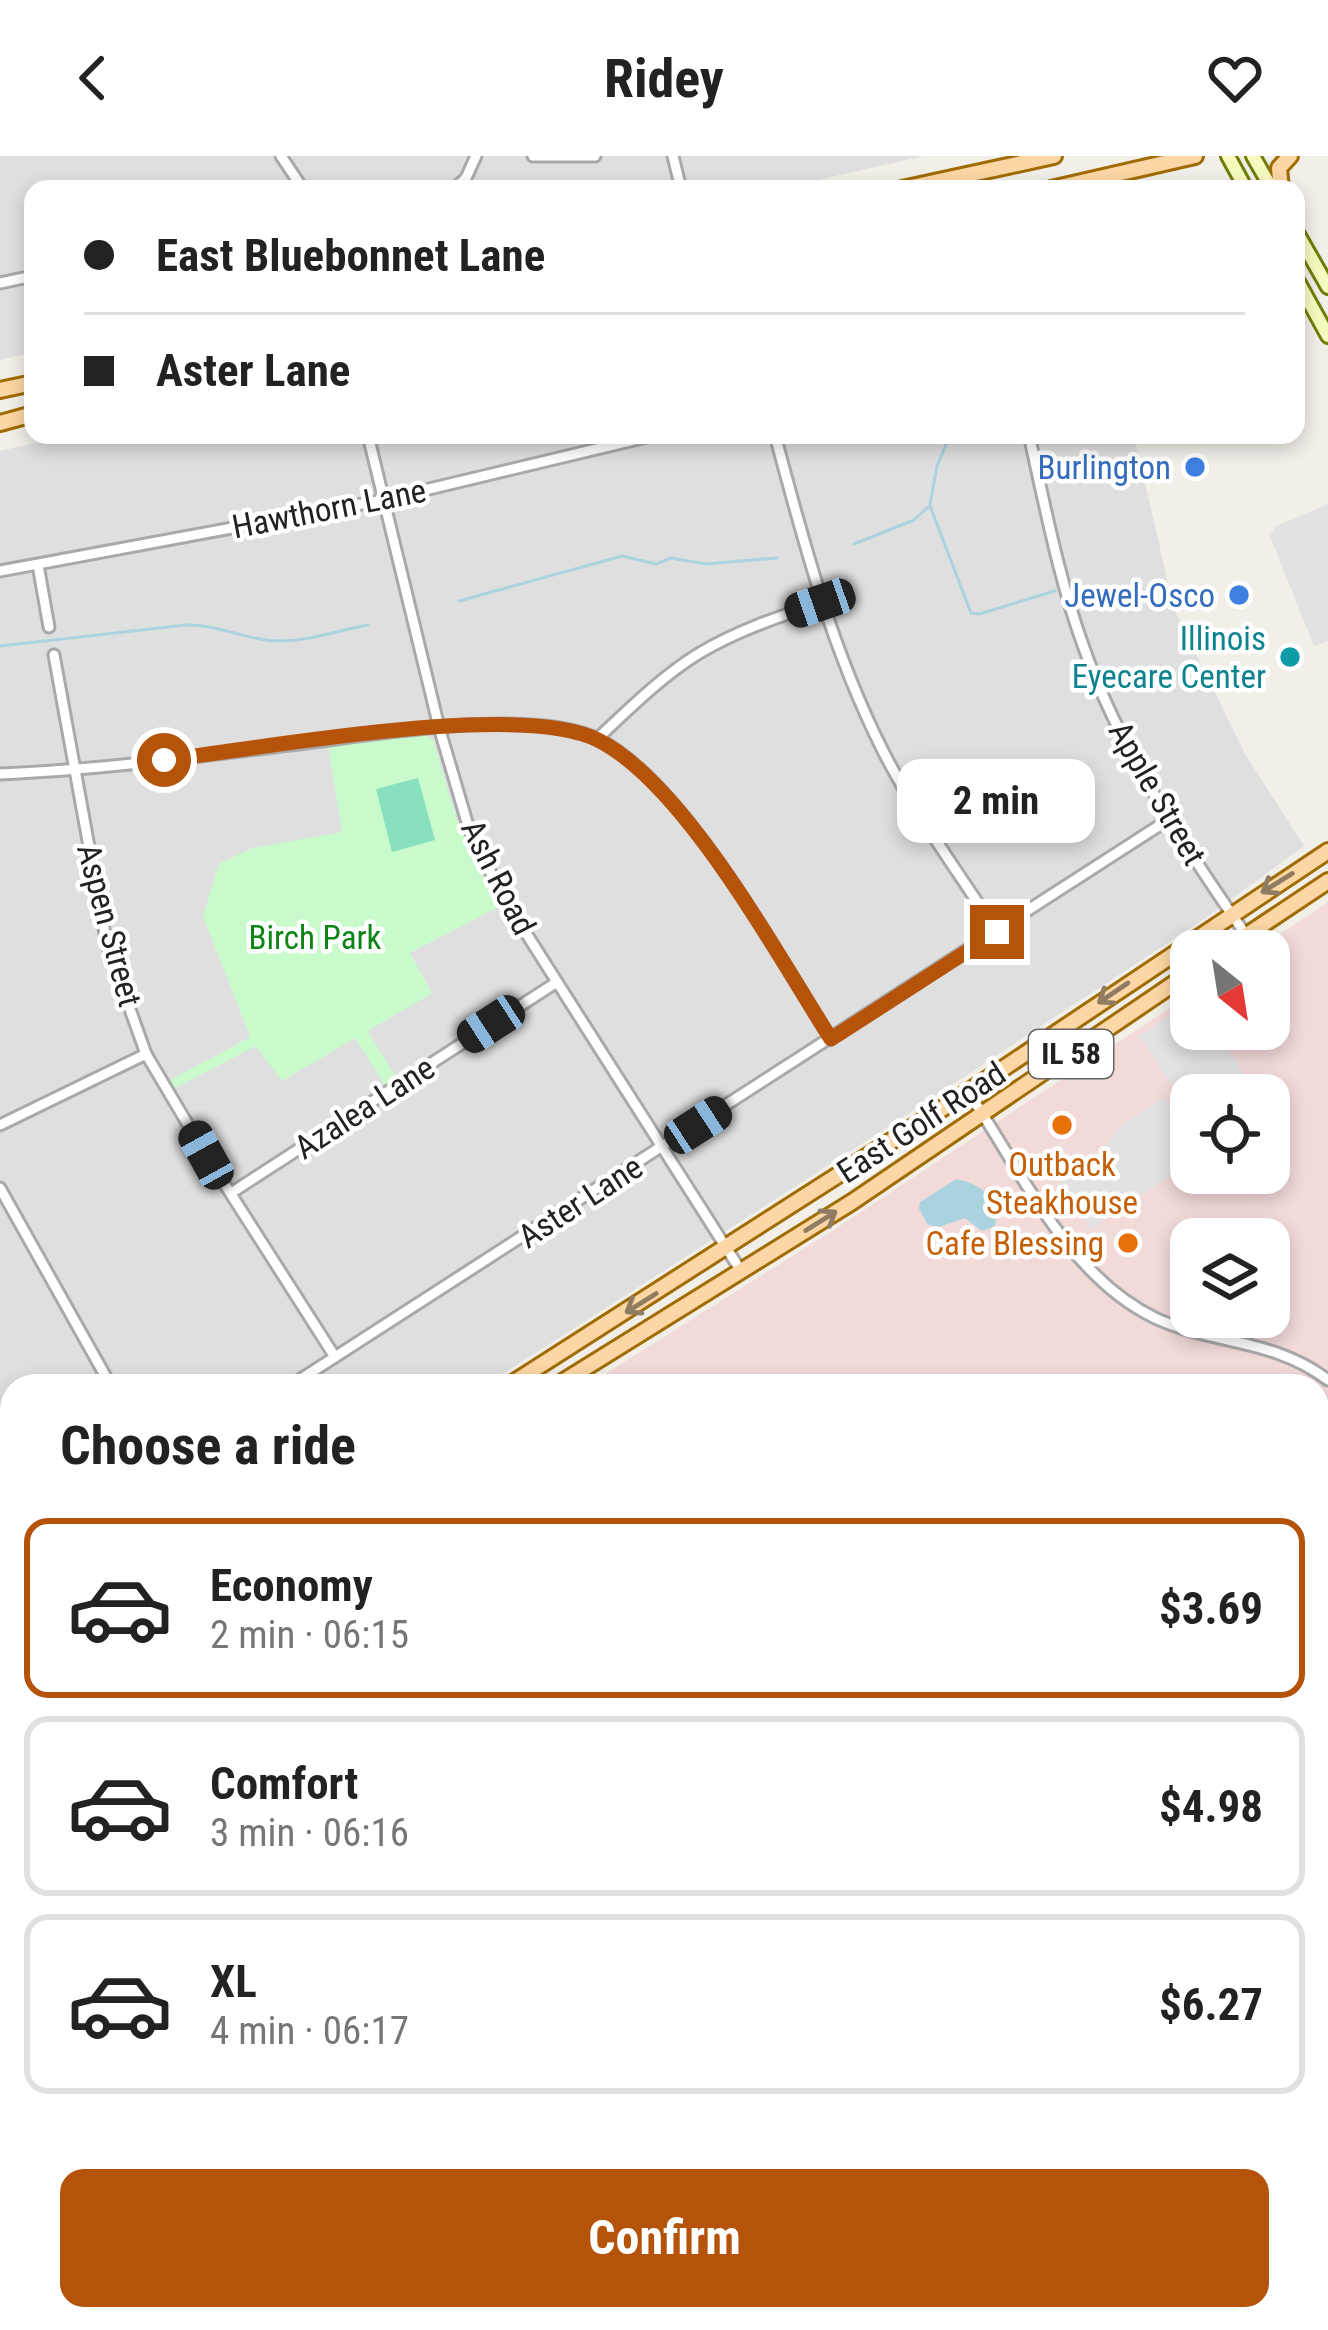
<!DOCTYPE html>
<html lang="en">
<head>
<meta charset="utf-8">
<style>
	body { margin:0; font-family:"Roboto Condensed",sans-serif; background:#f6f6f6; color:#222; height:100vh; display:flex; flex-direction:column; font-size:45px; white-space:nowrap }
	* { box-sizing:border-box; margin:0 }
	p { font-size:39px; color:#767676 }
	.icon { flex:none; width:66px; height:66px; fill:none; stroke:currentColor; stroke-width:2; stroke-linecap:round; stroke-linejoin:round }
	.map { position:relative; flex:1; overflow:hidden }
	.sheet { position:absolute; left:0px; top:1218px; width:1329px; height:957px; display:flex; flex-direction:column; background:#fff; border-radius:36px 36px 0 0; box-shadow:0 6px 18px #0003 }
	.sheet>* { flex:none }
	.top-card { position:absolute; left:24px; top:24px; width:1281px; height:264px; border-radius:24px; box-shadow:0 6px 18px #0003; display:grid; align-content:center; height:264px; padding:0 60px; background:#fff }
	.needle { width:78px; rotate:150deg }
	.fabs { position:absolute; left:1170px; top:774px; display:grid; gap:24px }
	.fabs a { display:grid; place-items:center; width:120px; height:120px; border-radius:24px; background:#fff; box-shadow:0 6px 18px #0003; font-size:60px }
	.end { position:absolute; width:54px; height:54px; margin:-27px; border:15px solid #b45309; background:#fff; box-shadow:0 0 0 6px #fff }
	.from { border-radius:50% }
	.bubble { position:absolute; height:84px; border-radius:24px; background:#fff; box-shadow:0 6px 18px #0003; font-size:39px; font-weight:700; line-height:84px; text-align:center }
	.car { position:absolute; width:36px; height:72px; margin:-36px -18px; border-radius:15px; box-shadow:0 0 9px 3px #0007; background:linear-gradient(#222 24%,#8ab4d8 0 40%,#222 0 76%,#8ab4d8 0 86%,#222 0) }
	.top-card b { display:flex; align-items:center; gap:42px; height:114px; font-size:45px }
	.top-card b+b { border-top:3px solid #e0e0e0 }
	.top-card i { width:30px; height:30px; background:#222 }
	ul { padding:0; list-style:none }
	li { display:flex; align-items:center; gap:36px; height:180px; margin:0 24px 18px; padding:0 36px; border:6px solid #e0e0e0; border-radius:24px }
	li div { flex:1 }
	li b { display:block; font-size:45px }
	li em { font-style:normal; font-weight:700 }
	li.selected { border-color:#b45309 }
	li>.icon { width:108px; height:108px; stroke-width:1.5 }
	h2 { padding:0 60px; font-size:54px; line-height:144px }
	.primary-button { display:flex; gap:24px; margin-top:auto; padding:24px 60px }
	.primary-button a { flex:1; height:138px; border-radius:24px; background:#b45309; color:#fff; font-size:48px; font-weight:700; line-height:138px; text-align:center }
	header { display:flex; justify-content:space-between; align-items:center; height:156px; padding:0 60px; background:#fff; font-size:54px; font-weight:700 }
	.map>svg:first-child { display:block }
	.residential { fill:#e0dfdf }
	.commercial { fill:#f2dad9; fill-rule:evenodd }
	.industrial { fill:#ebdbe8 }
	.park { fill:#c8facc }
	.pitch { fill:#88e0be }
	.parking { fill:#e2e2e2 }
	.water { fill:#aad3df }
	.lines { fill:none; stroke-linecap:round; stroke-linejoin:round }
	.stream { stroke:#aad3df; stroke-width:3 }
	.street-casing { stroke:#a9a9a9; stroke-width:15 }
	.secondary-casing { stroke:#707d05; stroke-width:18 }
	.primary-casing { stroke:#a06b00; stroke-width:20 }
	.street { stroke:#fff; stroke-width:9 }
	.secondary { stroke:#f7fabf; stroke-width:12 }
	.primary { stroke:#fcd6a4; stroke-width:14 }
	.oneway { stroke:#8f7c63 }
	.route { stroke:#b45309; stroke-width:15 }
	.shop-dot { fill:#3f7fe0; stroke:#fff; stroke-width:4.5 }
	.culture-dot { fill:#0f9aa8; stroke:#fff; stroke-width:4.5 }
	.food-dot { fill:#e8710a; stroke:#fff; stroke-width:4.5 }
	.labels { text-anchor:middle; stroke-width:9; stroke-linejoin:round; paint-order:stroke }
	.shield { fill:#fff; stroke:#646464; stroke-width:3 }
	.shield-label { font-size:30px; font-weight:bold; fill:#222 }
	.shop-label { font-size:33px; fill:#366cbe; stroke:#fff; text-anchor:end }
	.street-label { font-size:33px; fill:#222; stroke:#fff }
	.culture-label { font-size:33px; fill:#0d838f; stroke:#fff; text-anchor:end }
	.park-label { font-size:33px; fill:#0c8416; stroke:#fff }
	.food-label { font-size:33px; fill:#c56008; stroke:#fff }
</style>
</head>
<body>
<header><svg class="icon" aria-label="back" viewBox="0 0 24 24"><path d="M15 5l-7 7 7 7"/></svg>Ridey<svg class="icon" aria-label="heart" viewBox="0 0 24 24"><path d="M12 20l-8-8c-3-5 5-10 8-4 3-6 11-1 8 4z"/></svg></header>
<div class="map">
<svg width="1328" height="2174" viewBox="0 0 1328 2174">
	<rect width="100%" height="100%" fill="#f2efe9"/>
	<!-- residential -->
	<g class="residential">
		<polygon points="0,0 924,0 777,33 33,33 33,196 0,204"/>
		<polygon points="69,279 1134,279 1174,453 1245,598 1304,690 1207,761 891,969 484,1230 12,1230 12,1303 0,1311 0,295"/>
	</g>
	<!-- commercial -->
	<g class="commercial">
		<path d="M1328,746V1319L1317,1325V1230H586L832,1075L1191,838V873H1269V795H1255ZM1191,939H1269V1017H1191ZM1191,1083H1269V1161H1191Z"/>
		<polygon points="1328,1342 1328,2174 0,2174 0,1904 12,1897 12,2163 1317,2163 1317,1350"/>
	</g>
	<!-- industrial -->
	<polygon class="industrial" points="1328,1707 1328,2015 1317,2022 1317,1718"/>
	<!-- park -->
	<g class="park">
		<polygon points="423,576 433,584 458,668 497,752 410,797 432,837 368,875 397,924 386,931 355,882 282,925 256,890 173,933 169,925 250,881 203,760 219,708 252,692 342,676 328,588"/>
		<polygon points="1328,1342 1328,1626 1317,1607 1317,1350"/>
	</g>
	<!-- pitch -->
	<polygon class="pitch" points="418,622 435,684 392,696 376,633"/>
	<!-- parking -->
	<g class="parking">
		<polygon points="1328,348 1328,485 1314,490 1270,380 1276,370"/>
		<polygon points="1191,846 1191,873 1216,873 1249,927 1252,939 1191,939 1191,959 1139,880"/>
		<polygon points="1163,941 1191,982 1191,1006 1091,1073 1060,1027 1095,1003 1124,967"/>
		<polygon points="12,1303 10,1400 12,1437 0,1418 0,1311"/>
	</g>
	<!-- water -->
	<g class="water">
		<path d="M956,1023C981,1027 1002,1045 995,1070L982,1075L965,1062L939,1071L928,1069L919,1053L920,1046Z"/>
		<polygon points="859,2163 1026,2163 1033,2174 899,2174 888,2168"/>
	</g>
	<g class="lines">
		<!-- stream -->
		<g class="stream">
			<polyline points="930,348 937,310 950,279"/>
			<polyline points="930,350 971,457 979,458 1055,435"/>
			<polyline points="854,388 914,364 928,351"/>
			<polyline points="459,445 622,400 656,408 671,402 706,408 777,402"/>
			<path d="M0,490L186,469C219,468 247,485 281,485C309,485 340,474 368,469"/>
		</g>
		<defs>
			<g id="street">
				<polyline points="281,0 303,33"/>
				<polyline points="533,0 595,0"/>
				<polyline points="673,0 681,33"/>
				<polyline points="454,33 466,22 476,0"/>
				<polyline points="0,127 33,120"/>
				<polyline points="368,279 439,571 469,673 503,741 741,1115"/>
				<path d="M775,279C804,388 832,494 883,595C915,658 959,717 997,776"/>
				<path d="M1029,279C1045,350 1059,424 1084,492C1120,594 1185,691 1246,779"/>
				<polyline points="38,409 49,471"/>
				<polyline points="0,415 383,344 655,279"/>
				<polyline points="54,499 107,789 146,898 206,999 335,1201"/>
				<path d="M597,583C629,553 661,521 698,498C736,475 778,461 820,447"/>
				<path d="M0,618C97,614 194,601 290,589C366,580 530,550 598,583C684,626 778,800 831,883"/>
				<path d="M968,936C1021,1013 1066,1119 1155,1162C1213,1189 1273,1182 1328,1224"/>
				<polyline points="0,969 146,898"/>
				<polyline points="0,1032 111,1230"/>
				<polyline points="231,1037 557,826"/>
				<polyline points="290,1230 1171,662"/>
				<polyline points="1317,1331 1328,1325"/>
				<polyline points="1317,1687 1328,1675"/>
				<polyline points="0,2104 12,2097"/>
				<polyline points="527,2163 533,2174"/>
				<polyline points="313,2174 333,2163"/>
				<polyline points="622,2174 636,2163"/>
			</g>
			<g id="secondary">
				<polyline points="1228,0 1246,33"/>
				<polyline points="1253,0 1272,33"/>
				<polyline points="1296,75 1328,131"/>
				<polyline points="1296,122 1328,180"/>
			</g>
			<g id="primary">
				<polyline points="902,33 1054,0"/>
				<polyline points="1051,33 1195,0"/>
				<polyline points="1281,33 1279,12 1290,0"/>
				<polyline points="0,234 33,227"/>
				<polyline points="0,267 33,258"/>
				<polyline points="1223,795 1328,725"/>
				<polyline points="508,1230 968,936 1328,695"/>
				<polyline points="556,1230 852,1046 1191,816"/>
				<polyline points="0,1547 12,1539"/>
				<polyline points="0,1574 12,1566"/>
			</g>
		</defs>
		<!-- street casing -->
		<use href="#street" class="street-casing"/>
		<!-- secondary casing -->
		<use href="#secondary" class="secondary-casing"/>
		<!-- primary casing -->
		<use href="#primary" class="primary-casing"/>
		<!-- street -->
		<use href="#street" class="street"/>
		<!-- secondary -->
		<use href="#secondary" class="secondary"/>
		<!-- primary -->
		<use href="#primary" class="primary"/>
	</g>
	<!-- one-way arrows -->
	<defs><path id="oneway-shaft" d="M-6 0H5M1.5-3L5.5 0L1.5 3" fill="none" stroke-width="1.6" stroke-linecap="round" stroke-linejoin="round" transform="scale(3)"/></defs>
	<g class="oneway">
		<use href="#oneway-shaft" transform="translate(1277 727) rotate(148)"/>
		<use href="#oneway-shaft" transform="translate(1113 837) rotate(146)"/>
		<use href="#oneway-shaft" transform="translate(821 1065) rotate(-32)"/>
		<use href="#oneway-shaft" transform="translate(641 1147) rotate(148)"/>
	</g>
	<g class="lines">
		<!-- route -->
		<path class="route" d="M164,604C259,593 519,544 598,584C685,628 777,799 831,883L997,776"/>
	</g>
	<!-- markers -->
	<g class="shop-dot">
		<circle cx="1195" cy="311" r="12"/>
		<circle cx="1239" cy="439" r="12"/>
	</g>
	<circle class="culture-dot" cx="1290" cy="501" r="12"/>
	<g class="food-dot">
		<circle cx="1062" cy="969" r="12"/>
		<circle cx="1128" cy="1087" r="12"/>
	</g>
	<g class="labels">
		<!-- shield labels -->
		<rect class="shield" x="1029" y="874" width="84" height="48" rx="9"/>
		<g class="shield-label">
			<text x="1071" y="908">IL 58</text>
		</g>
		<!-- shop labels -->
		<g class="shop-label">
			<text x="1171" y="323">Burlington</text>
			<text x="1215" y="451">Jewel-Osco</text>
		</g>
		<!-- street labels -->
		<g class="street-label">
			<text transform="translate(329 352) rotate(-11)" y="12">Hawthorn Lane</text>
			<text transform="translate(1158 637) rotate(60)" y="12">Apple Street</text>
			<text transform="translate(499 721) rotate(63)" y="12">Ash Road</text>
			<text transform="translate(110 769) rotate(75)" y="12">Aspen Street</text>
			<text transform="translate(364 951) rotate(-33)" y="12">Azalea Lane</text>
			<text transform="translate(921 966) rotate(-33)" y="12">East Golf Road</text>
			<text transform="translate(580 1045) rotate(-33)" y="12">Aster Lane</text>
		</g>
		<!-- culture labels -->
		<g class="culture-label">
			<text x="1266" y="494">Illinois<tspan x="1266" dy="38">Eyecare Center</tspan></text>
		</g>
		<!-- park labels -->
		<g class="park-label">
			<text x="315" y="793">Birch Park</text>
		</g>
		<!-- food labels -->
		<g class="food-label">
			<text x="1062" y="1020">Outback<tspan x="1062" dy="38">Steakhouse</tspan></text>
			<text x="1104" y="1099" text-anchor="end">Cafe Blessing</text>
		</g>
	</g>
</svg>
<div class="fabs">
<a><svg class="needle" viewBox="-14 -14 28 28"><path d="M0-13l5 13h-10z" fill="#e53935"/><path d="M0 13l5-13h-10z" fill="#767676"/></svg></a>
<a><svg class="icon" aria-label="locate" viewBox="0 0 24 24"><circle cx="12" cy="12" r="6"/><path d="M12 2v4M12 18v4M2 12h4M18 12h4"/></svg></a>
<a><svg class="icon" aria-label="layers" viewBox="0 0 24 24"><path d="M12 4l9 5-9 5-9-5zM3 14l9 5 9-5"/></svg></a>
</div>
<i class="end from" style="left:164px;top:604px"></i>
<i class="end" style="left:997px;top:776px"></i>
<div class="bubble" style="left:897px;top:603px;width:198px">2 min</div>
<i class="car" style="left:820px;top:447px;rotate:251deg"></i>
<i class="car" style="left:491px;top:868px;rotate:237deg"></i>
<i class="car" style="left:698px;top:969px;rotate:57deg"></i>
<i class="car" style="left:206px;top:999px;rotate:331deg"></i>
<div class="top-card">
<b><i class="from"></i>East Bluebonnet Lane</b>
<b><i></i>Aster Lane</b>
</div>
<section class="sheet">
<h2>Choose a ride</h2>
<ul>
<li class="selected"><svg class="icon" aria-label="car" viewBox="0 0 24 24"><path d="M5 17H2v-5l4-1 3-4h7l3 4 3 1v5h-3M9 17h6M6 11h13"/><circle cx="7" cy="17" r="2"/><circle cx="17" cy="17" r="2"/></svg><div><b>Economy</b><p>2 min · 06:15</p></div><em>$3.69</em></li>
<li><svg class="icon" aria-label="car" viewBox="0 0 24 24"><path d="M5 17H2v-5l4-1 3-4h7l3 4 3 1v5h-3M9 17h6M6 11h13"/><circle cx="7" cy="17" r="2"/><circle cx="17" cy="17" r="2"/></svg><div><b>Comfort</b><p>3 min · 06:16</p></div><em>$4.98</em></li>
<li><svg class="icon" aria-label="car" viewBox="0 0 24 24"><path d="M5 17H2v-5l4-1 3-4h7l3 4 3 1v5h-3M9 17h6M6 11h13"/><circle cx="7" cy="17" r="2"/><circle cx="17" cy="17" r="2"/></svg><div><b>XL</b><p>4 min · 06:17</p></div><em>$6.27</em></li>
</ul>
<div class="primary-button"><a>Confirm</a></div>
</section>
</div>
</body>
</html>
